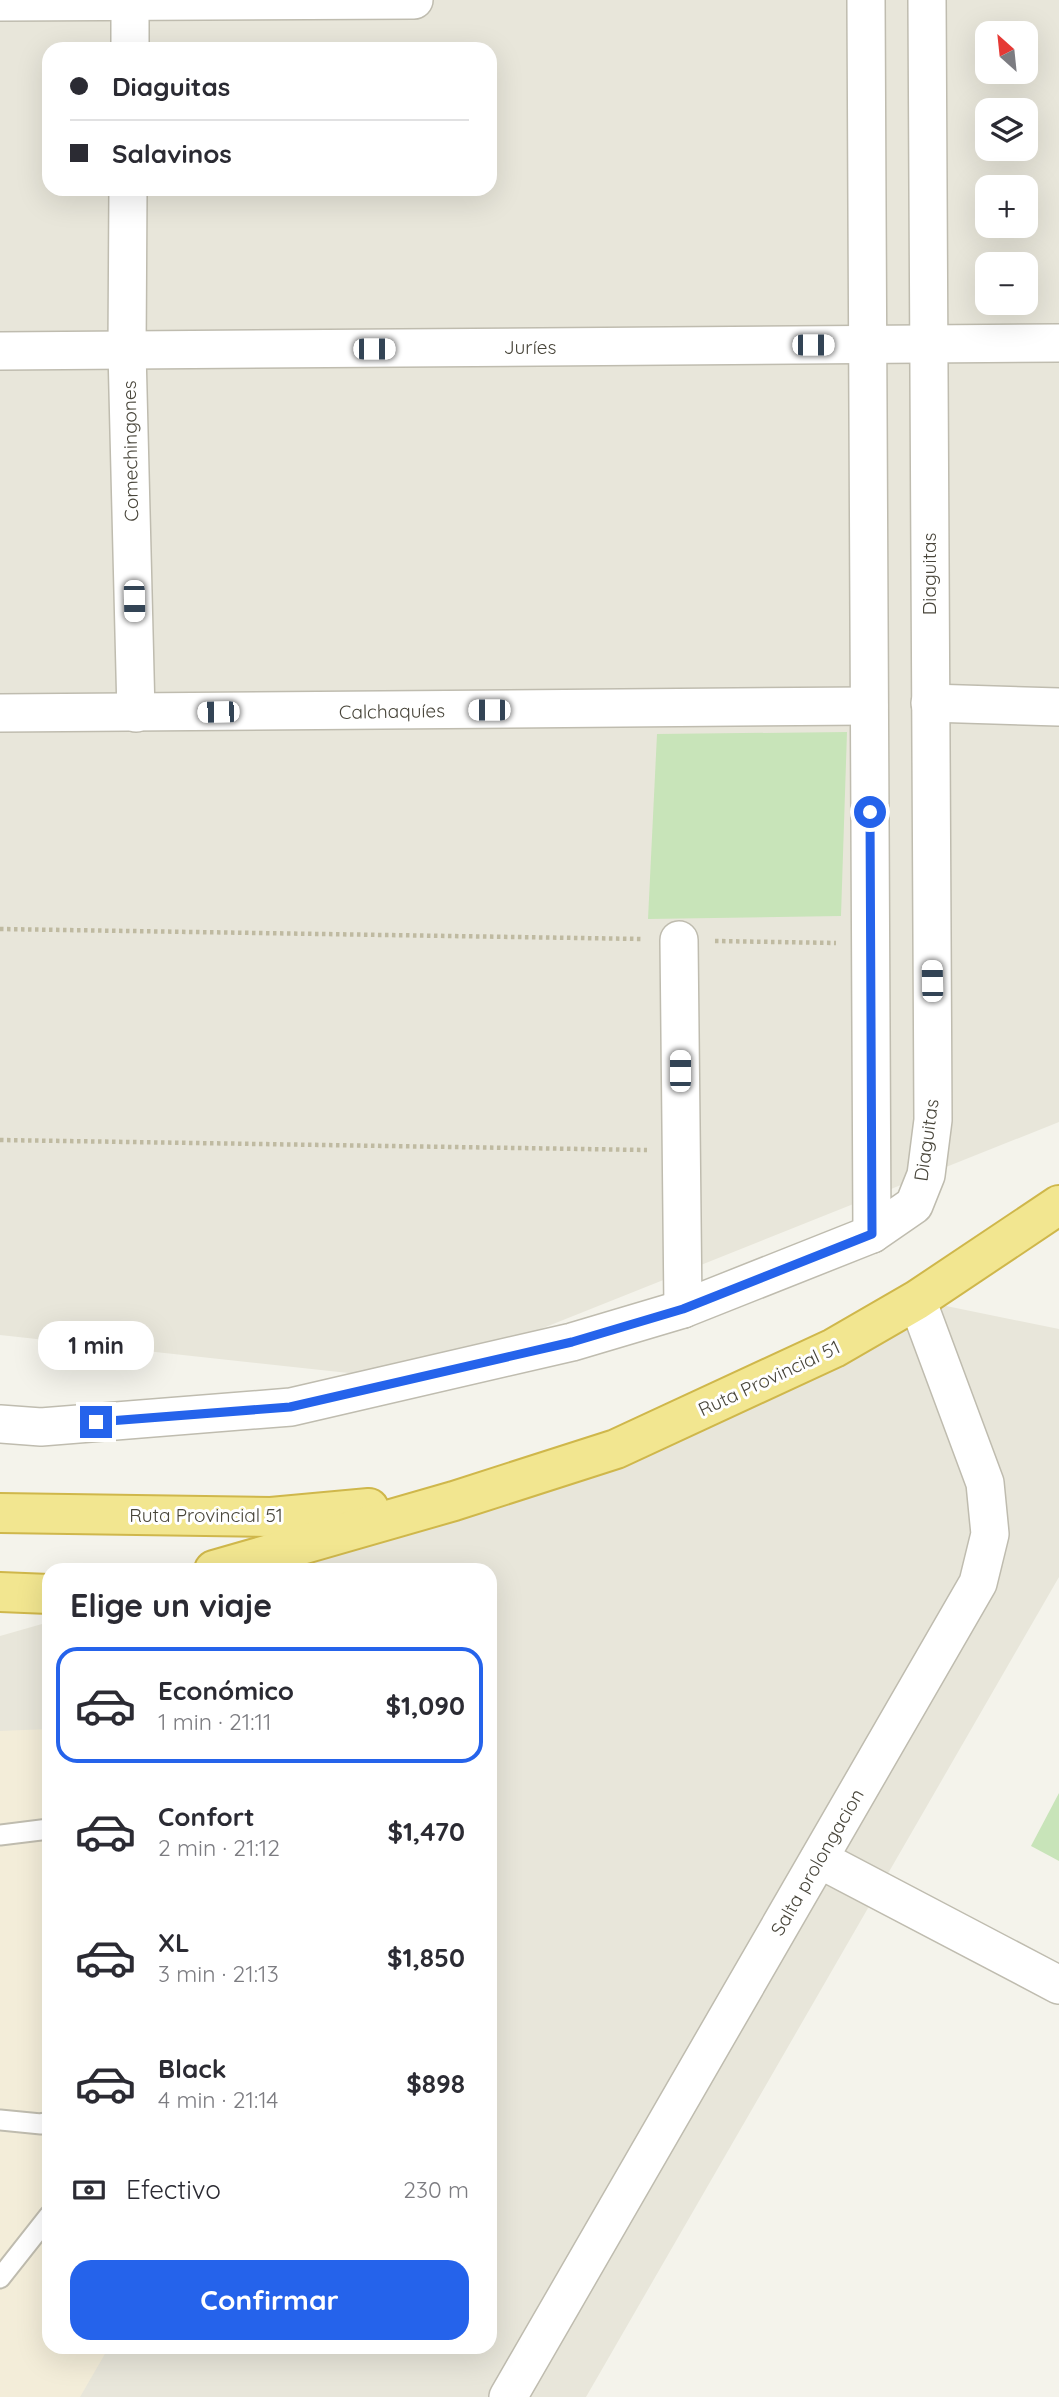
<!DOCTYPE html>
<html lang="es">
<head>
<meta charset="utf-8">
<style>
	body { margin:0; font-family:Quicksand,sans-serif; background:#f7f7f7; color:#2b2b33; height:100vh; display:flex; flex-direction:column; font-size:26px; white-space:nowrap }
	* { box-sizing:border-box; margin:0 }
	p { font-size:23px; color:#7c7c81 }
	.icon { flex:none; width:38px; height:38px; fill:none; stroke:currentColor; stroke-width:2; stroke-linecap:round; stroke-linejoin:round }
	.map { position:relative; flex:1; overflow:hidden }
	.sheet { position:absolute; left:42px; top:1563px; width:455px; height:791px; display:flex; flex-direction:column; background:#fff; border-radius:21px; box-shadow:0 7px 28px #0002 }
	.sheet>* { flex:none }
	.top-card { position:absolute; left:42px; top:42px; width:455px; height:154px; border-radius:21px; box-shadow:0 7px 28px #0002; display:grid; align-content:center; height:154px; padding:0 28px; background:#fff }
	.needle { width:46px; rotate:333deg }
	.tools { position:absolute; left:975px; top:21px; display:grid; gap:14px }
	.tools a { display:grid; place-items:center; width:63px; height:63px; border-radius:14px; background:#fff; box-shadow:0 7px 28px #0002; font-size:35px }
	.end { position:absolute; width:32px; height:32px; margin:-16px; border:9px solid #2563eb; background:#fff; box-shadow:0 0 0 4px #fff }
	.from { border-radius:50% }
	.bubble { position:absolute; height:49px; border-radius:21px; background:#fff; box-shadow:0 7px 28px #0002; font-size:23px; font-weight:700; line-height:49px; text-align:center }
	.car { position:absolute; width:21px; height:42px; margin:-21px -10px; border-radius:9px; box-shadow:0 0 5px 2px #0007; background:linear-gradient(#fff 24%,#345 0 40%,#fff 0 76%,#345 0 86%,#fff 0) }
	.top-card b { display:flex; align-items:center; gap:24px; height:66px; font-size:26px }
	.top-card b+b { border-top:2px solid #e1e1e2 }
	.top-card i { width:18px; height:18px; background:#2b2b33 }
	ul { padding:0; list-style:none }
	li { display:flex; align-items:center; gap:21px; height:116px; margin:0 14px 10px; padding:0 14px; border:4px solid transparent; border-radius:21px }
	li div { flex:1 }
	li b { display:block; font-size:26px }
	li em { font-style:normal; font-weight:700 }
	li.active { border-color:#2563eb }
	li>.icon { width:63px; height:63px; stroke-width:1.5 }
	h2 { padding:0 28px; font-size:32px; line-height:84px }
	.pay { display:flex; align-items:center; gap:18px; height:77px; padding:0 28px; font-size:26px }
	.pay p { margin-inline-start:auto }
	.primary-button { display:flex; gap:14px; margin-top:auto; padding:14px 28px }
	.primary-button a { flex:1; height:80px; border-radius:21px; background:#2563eb; color:#fff; font-size:28px; font-weight:700; line-height:80px; text-align:center }
	.map>svg:first-child { display:block }
	.residential { fill:#e8e6da; fill-rule:evenodd }
	.commercial { fill:#f3edd9 }
	.green { fill:#c8e4b9 }
	.lines { fill:none; stroke-linecap:round; stroke-linejoin:round }
	.service-casing { stroke:#bfbcaf; stroke-width:23 }
	.minor-casing { stroke:#bfbcaf; stroke-width:40 }
	.trunk-casing { stroke:#cfb74b; stroke-width:42 }
	.path { stroke:#bfbaa1; stroke-width:4.5; stroke-dasharray:3.5 3.5; stroke-linecap:butt }
	.service { stroke:#fff; stroke-width:19 }
	.minor { stroke:#fff; stroke-width:37 }
	.trunk { stroke:#f2e690; stroke-width:38 }
	.route { stroke:#2563eb; stroke-width:9 }
	.labels { text-anchor:middle; stroke-width:6; stroke-linejoin:round; paint-order:stroke }
	.street-label { font-size:19px; fill:#48453a; stroke:#fff }
</style>
</head>
<body>
<div class="map">
<svg width="1059" height="2397" viewBox="0 0 1059 2397">
	<rect width="100%" height="100%" fill="#f4f3eb"/>
	<!-- residential -->
	<g class="residential">
		<path d="M0,0H1059V1122L413,1380L0,1335ZM987,33H1026V72H987ZM49,49H490V189H49ZM987,110H1026V149H987ZM987,187H1026V226H987ZM987,264H1026V303H987Z"/>
		<polygon points="917,1300 1059,1329 1059,1577 586,2397 0,2397 0,1636 49,1622 49,2347 490,2347 490,1570 223,1570 454,1501"/>
	</g>
	<!-- commercial -->
	<polygon class="commercial" points="49,1729 49,2347 109,2347 80,2397 0,2397 0,1731"/>
	<!-- green -->
	<g class="green">
		<polygon points="847,732 841,916 648,919 657,734"/>
		<polygon points="1059,1793 1059,1861 1031,1846"/>
	</g>
	<g class="lines">
		<defs>
			<g id="service">
				<polyline points="0,1835 49,1829"/>
				<polyline points="0,2120 41,2124 49,2122"/>
				<polyline points="0,2278 49,2216"/>
			</g>
			<g id="minor">
				<polyline points="866,0 872,1234"/>
				<polyline points="0,2 414,0"/>
				<polyline points="130,49 130,0"/>
				<polyline points="128,189 127,351 136,713"/>
				<polyline points="0,351 1059,343"/>
				<polyline points="930,703 1059,707"/>
				<polyline points="0,713 869,706"/>
				<polyline points="679,940 683,1309"/>
				<polyline points="0,1424 41,1427 291,1407 572,1342 683,1309 872,1234 914,1205 926,1175 933,1120 927,0"/>
				<polyline points="819,1859 1059,1985"/>
				<polyline points="508,2397 978,1583 990,1534 985,1483 917,1300"/>
			</g>
			<g id="trunk">
				<polyline points="0,1513 271,1517 369,1508"/>
				<polyline points="214,1570 454,1501 616,1449 834,1348 917,1300 1059,1205"/>
				<polyline points="0,1592 49,1594"/>
			</g>
		</defs>
		<!-- service casing -->
		<use href="#service" class="service-casing"/>
		<!-- minor casing -->
		<use href="#minor" class="minor-casing"/>
		<!-- trunk casing -->
		<use href="#trunk" class="trunk-casing"/>
		<!-- path -->
		<g class="path">
			<polyline points="0,929 643,939"/>
			<polyline points="715,941 836,943"/>
			<polyline points="0,1140 647,1150"/>
		</g>
		<!-- service -->
		<use href="#service" class="service"/>
		<!-- minor -->
		<use href="#minor" class="minor"/>
		<!-- trunk -->
		<use href="#trunk" class="trunk"/>
	</g>
	<g class="lines">
		<!-- route -->
		<polyline class="route" points="96,1422 290,1407 572,1342 683,1309 872,1234 870,812"/>
	</g>
	<g class="labels">
		<!-- street labels -->
		<g class="street-label">
			<text x="530" y="354">Juríes</text>
			<text transform="translate(130 451) rotate(-91)" y="7">Comechingones</text>
			<text transform="translate(929 574) rotate(-90)" y="7">Diaguitas</text>
			<text transform="translate(392 711) rotate(-1)" y="7">Calchaquíes</text>
			<text transform="translate(926 1140) rotate(-82)" y="7">Diaguitas</text>
			<text transform="translate(769 1378) rotate(-25)" y="7">Ruta Provincial 51</text>
			<text x="206" y="1522">Ruta Provincial 51</text>
			<text transform="translate(817 1862) rotate(-60)" y="7">Salta prolongacion</text>
		</g>
	</g>
</svg>
<div class="tools">
<a><svg class="needle" viewBox="-14 -14 28 28"><path d="M0-13l5 13h-10z" fill="#e53935"/><path d="M0 13l5-13h-10z" fill="#7c7c81"/></svg></a>
<a><svg class="icon" aria-label="layers" viewBox="0 0 24 24"><path d="M12 4l9 5-9 5-9-5zM3 14l9 5 9-5"/></svg></a>
<a>+</a>
<a>−</a>
</div>
<i class="end from" style="left:870px;top:812px"></i>
<i class="end" style="left:96px;top:1422px"></i>
<div class="bubble" style="left:38px;top:1321px;width:116px">1 min</div>
<i class="car" style="left:813px;top:345px;rotate:90deg"></i>
<i class="car" style="left:374px;top:349px;rotate:90deg"></i>
<i class="car" style="left:134px;top:601px;rotate:179deg"></i>
<i class="car" style="left:489px;top:710px;rotate:270deg"></i>
<i class="car" style="left:218px;top:712px;rotate:269deg"></i>
<i class="car" style="left:932px;top:981px;rotate:359deg"></i>
<i class="car" style="left:680px;top:1071px;rotate:0deg"></i>
<div class="top-card">
<b><i class="from"></i>Diaguitas</b>
<b><i></i>Salavinos</b>
</div>
<section class="sheet">
<h2>Elige un viaje</h2>
<ul>
<li class="active"><svg class="icon" aria-label="car" viewBox="0 0 24 24"><path d="M5 17H2v-5l4-1 3-4h7l3 4 3 1v5h-3M9 17h6M6 11h13"/><circle cx="7" cy="17" r="2"/><circle cx="17" cy="17" r="2"/></svg><div><b>Económico</b><p>1 min · 21:11</p></div><em>$1,090</em></li>
<li><svg class="icon" aria-label="car" viewBox="0 0 24 24"><path d="M5 17H2v-5l4-1 3-4h7l3 4 3 1v5h-3M9 17h6M6 11h13"/><circle cx="7" cy="17" r="2"/><circle cx="17" cy="17" r="2"/></svg><div><b>Confort</b><p>2 min · 21:12</p></div><em>$1,470</em></li>
<li><svg class="icon" aria-label="car" viewBox="0 0 24 24"><path d="M5 17H2v-5l4-1 3-4h7l3 4 3 1v5h-3M9 17h6M6 11h13"/><circle cx="7" cy="17" r="2"/><circle cx="17" cy="17" r="2"/></svg><div><b>XL</b><p>3 min · 21:13</p></div><em>$1,850</em></li>
<li><svg class="icon" aria-label="car" viewBox="0 0 24 24"><path d="M5 17H2v-5l4-1 3-4h7l3 4 3 1v5h-3M9 17h6M6 11h13"/><circle cx="7" cy="17" r="2"/><circle cx="17" cy="17" r="2"/></svg><div><b>Black</b><p>4 min · 21:14</p></div><em>$898</em></li>
</ul>
<div class="pay"><svg class="icon" aria-label="cash" viewBox="0 0 24 24"><path d="M3 7h18v10H3z"/><circle cx="12" cy="12" r="2"/></svg>Efectivo<p>230 m</p></div>
<div class="primary-button"><a>Confirmar</a></div>
</section>
</div>
</body>
</html>
